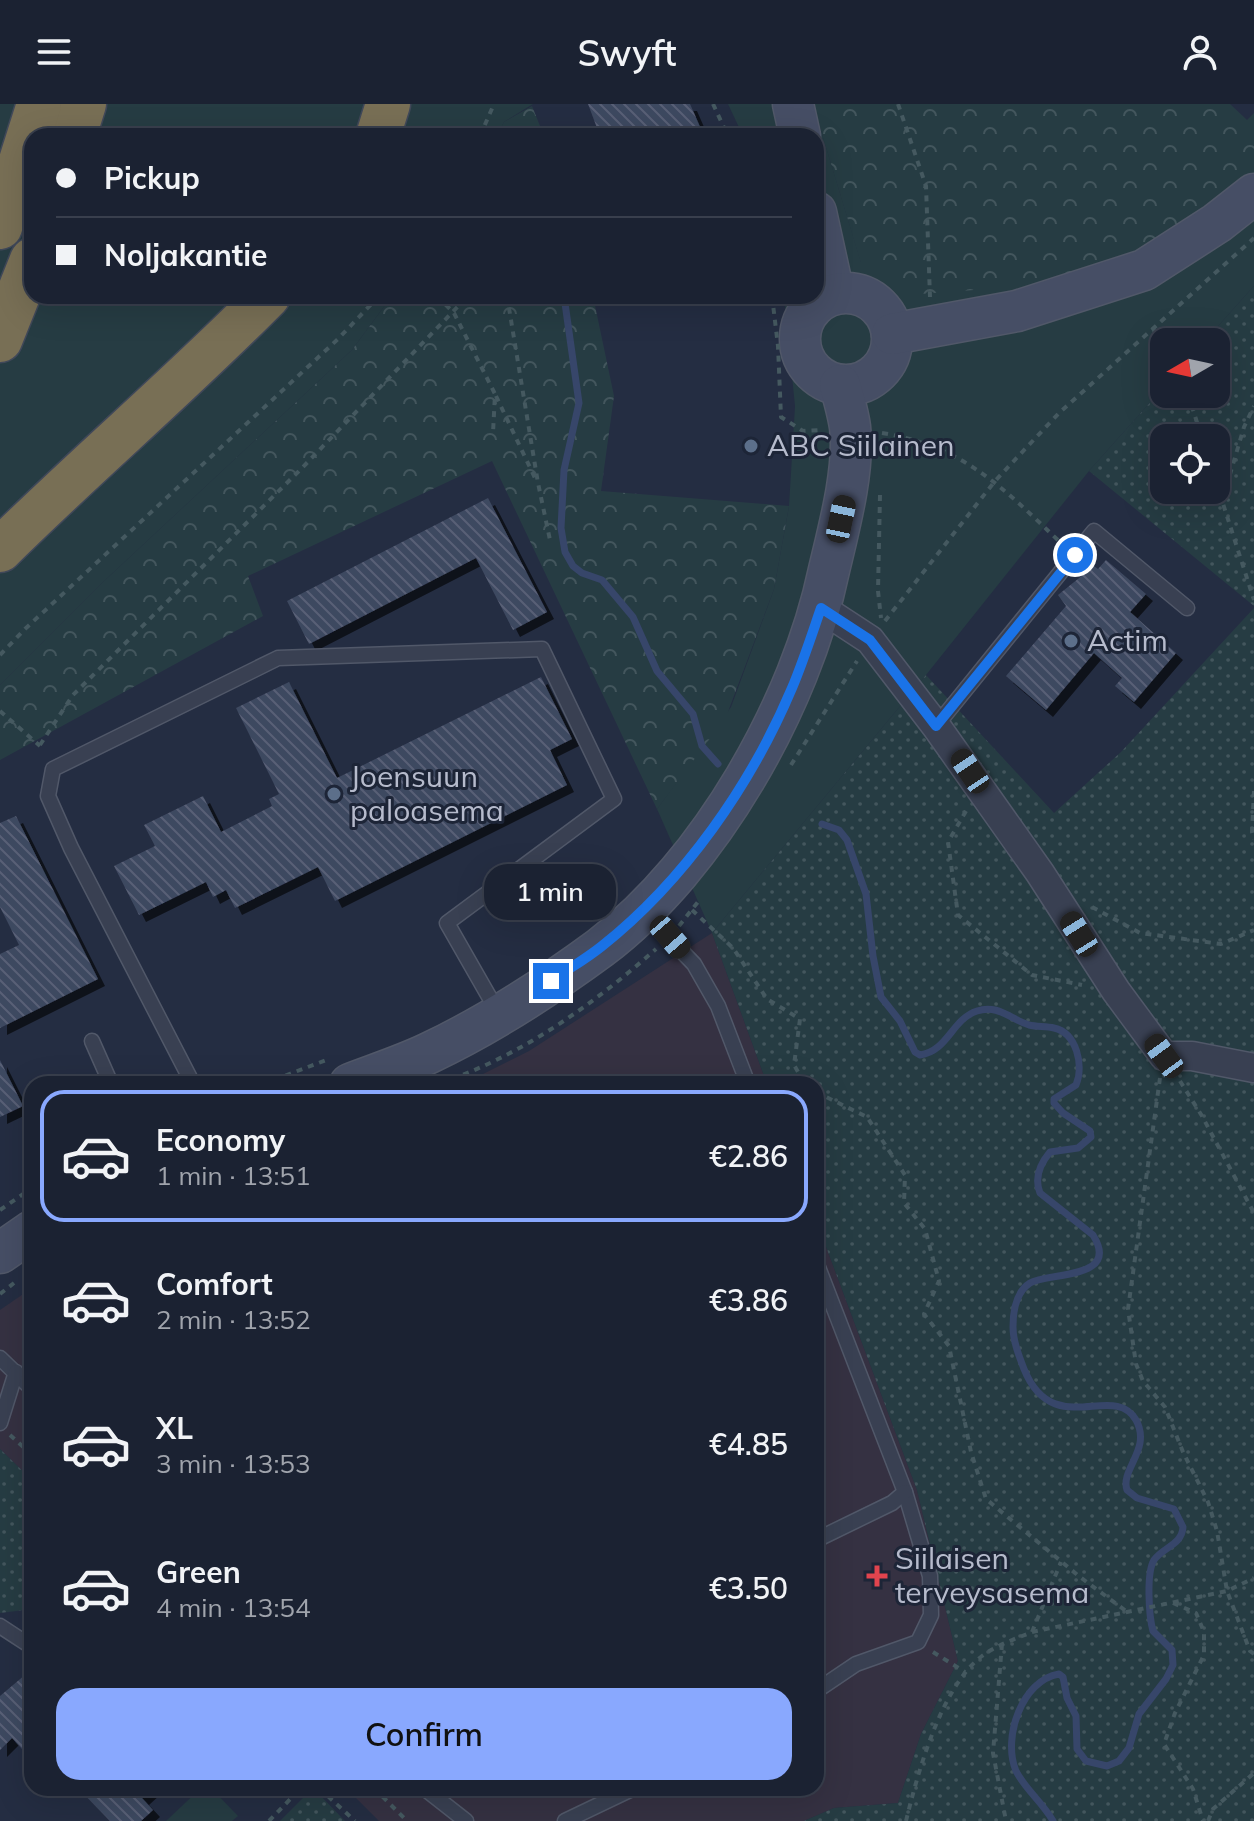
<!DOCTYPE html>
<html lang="en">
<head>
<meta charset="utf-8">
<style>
	body { margin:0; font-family:Mulish,sans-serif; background:#282f3e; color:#f1f3f6; height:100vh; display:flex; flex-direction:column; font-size:30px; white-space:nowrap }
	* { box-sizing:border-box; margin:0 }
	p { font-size:26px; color:#a0a4ac }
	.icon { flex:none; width:44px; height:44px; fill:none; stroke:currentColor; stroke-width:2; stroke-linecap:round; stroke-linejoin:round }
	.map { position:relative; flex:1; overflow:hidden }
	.drawer { position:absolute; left:24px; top:972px; width:800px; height:720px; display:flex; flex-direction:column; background:#1b2232; border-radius:24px; box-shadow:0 8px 32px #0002,0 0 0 2px #393f4d }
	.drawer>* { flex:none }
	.banner { position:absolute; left:24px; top:24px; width:800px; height:176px; border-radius:24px; box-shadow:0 8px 32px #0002,0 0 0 2px #393f4d; display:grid; align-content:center; height:176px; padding:0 32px; background:#1b2232 }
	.needle { width:52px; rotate:261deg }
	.fabs { position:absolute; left:1150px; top:224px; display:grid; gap:16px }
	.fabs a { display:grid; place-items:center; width:80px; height:80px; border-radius:16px; background:#1b2232; box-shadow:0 8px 32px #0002,0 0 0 2px #393f4d; font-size:40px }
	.end { position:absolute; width:36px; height:36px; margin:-18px; border:10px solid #1a73e8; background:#fff; box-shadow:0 0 0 4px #fff }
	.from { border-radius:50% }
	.bubble { position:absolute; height:56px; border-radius:24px; background:#1b2232; box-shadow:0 8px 32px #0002,0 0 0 2px #393f4d; font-size:26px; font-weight:600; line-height:56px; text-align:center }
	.car { position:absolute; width:24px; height:48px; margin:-24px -12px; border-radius:10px; box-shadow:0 0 6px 2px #0007; background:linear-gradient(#222 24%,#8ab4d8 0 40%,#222 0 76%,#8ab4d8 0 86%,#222 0) }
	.banner b { display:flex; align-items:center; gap:28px; height:76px; font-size:30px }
	.banner b+b { border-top:2px solid #393f4d }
	.banner i { width:20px; height:20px; background:#f1f3f6 }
	ul { padding:14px 0 0; list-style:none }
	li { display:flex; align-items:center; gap:24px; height:132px; margin:0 16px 12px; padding:0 16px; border:4px solid transparent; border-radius:24px }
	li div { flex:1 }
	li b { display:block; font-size:30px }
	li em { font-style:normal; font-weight:600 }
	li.active { border-color:#89a8fe }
	li>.icon { width:72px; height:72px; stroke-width:1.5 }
	.cta { display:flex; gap:16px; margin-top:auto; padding:16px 32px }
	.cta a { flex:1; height:92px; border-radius:24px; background:#89a8fe; color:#111; font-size:32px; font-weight:600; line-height:92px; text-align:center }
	header { display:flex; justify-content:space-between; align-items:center; height:104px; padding:0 32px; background:#1b2232; font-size:36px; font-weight:600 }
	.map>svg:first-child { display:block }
	.medical { fill:#353142 }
	.grass { fill:#263c43 }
	.forest { fill:url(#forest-crowns) }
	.park { fill:url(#park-dots); fill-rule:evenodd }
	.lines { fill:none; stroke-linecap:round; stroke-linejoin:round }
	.stream { stroke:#37466a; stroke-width:7 }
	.building { fill:url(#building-back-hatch); filter:url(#shadow) }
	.lane-casing { stroke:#515869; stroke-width:17 }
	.street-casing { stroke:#515869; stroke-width:31 }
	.secondary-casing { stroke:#515869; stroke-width:43 }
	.highway-casing { stroke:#404859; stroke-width:47 }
	.path { stroke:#455960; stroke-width:4; stroke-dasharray:6 6; stroke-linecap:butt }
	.lane { stroke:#394052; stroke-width:14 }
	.street { stroke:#394052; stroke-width:28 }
	.secondary { stroke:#464e65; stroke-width:40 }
	.highway { stroke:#786f55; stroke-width:44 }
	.route { stroke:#1a73e8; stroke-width:10 }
	.service-dot { fill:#5c6f8a; stroke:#1d2537; stroke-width:3 }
	.health-dot { fill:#e0444e; stroke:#1d2537; stroke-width:3 }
	.labels { text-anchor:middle; stroke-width:6; stroke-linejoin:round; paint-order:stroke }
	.poi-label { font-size:30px; fill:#b6bbcc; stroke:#1d2537; text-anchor:start }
</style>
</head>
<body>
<header><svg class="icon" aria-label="menu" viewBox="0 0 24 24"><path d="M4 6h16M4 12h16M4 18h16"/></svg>Swyft<svg class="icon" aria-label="person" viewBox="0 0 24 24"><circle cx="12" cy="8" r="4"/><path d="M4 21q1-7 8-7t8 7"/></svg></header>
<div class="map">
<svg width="1254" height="1717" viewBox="0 0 1254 1717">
	<defs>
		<pattern id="forest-crowns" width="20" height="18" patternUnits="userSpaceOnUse" patternTransform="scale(2)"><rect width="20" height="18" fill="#263c43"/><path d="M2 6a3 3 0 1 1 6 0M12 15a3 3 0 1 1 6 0" fill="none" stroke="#43565d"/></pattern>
		<pattern id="park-dots" width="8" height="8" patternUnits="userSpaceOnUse" patternTransform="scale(2)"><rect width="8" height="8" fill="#263c43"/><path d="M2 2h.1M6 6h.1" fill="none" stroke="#43565d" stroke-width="1.8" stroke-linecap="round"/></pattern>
		<pattern id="building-back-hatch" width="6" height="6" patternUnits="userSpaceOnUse" patternTransform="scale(2)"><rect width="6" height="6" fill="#3e4860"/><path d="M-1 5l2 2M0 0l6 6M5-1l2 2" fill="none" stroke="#586076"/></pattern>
		<filter id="shadow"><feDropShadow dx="7" dy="7" stdDeviation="0" flood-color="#0009"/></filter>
	</defs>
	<rect width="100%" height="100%" fill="#242d42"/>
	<!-- medical -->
	<g class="medical">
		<polygon points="712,829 767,980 463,980 529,947"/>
		<polygon points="816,1116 917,1386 958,1557 921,1630 898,1699 834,1704 804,1717 379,1717 346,1684 816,1684"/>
		<polygon points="32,1184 32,1376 0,1345 0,1206"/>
	</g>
	<!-- grass -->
	<g class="grass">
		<polygon points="0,0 533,0 504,18 497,32 32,32 32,192 392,192 352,246 100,481 0,581"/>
		<polygon points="728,0 813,0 861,158 1254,75 1254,182 1204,238 1164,238 1164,283 1089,367 926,571 712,829 657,705 731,603 774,485 789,402 795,302 784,192 816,192 816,32 743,32"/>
		<polygon points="201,1684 211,1684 238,1712 232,1717 166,1717"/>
	</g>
	<!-- forest -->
	<g class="forest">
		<polygon points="813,0 1230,0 1247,16 1254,9 1254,75 1142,157 1000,184 921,190 861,159"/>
		<polygon points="532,2 544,32 497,32 504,18"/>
		<polygon points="392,192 593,192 614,292 601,387 789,402 774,485 726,613 657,705 492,357 248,472 263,512 0,656 0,581 100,481 352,246"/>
	</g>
	<!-- park -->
	<g class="park">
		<path d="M1254,182V502L1089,367L1164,283V290H1216V238H1204ZM1164,334H1216V386H1164Z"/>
		<polygon points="1254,504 1254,1717 804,1717 834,1704 898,1699 921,1630 958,1557 917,1386 816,1116 816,980 767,980 712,829 926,571 1054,709 1121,648"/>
		<polygon points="0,1345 32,1376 32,1505 0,1509"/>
		<polygon points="313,1684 345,1717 280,1717"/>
	</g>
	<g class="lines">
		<!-- stream -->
		<g class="stream">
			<polyline points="564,192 579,299 564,366 561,424 565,448 573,462 582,469 602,476 633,513 657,567 693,610 702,642 718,660"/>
			<path d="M822,720L839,726L847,736L866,790L873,852L881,893L900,917L915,948L920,951C948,947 952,915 977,907C998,900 1010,915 1029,921C1037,923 1046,922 1054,924C1077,929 1084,962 1076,981L1054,995V999L1063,1009L1090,1027L1091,1033L1078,1044L1050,1048C1040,1060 1034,1074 1040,1089L1093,1131C1121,1176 1049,1168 1030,1179C1016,1188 1013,1208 1013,1223C1013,1237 1019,1252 1024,1265C1053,1337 1114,1277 1136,1316C1152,1345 1120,1365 1127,1386L1137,1394L1174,1405L1183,1423C1182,1441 1163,1443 1154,1456C1146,1469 1149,1513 1153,1527L1172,1546L1173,1561L1166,1575L1139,1610L1129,1644L1119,1657L1107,1662L1086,1657L1077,1645L1076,1612L1067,1594L1063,1573L1059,1570C1022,1576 1002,1634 1016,1667C1025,1685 1043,1699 1053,1717"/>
		</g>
	</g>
	<!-- building -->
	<g class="building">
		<polygon points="588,0 690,0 704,32 600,32"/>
		<polygon points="488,394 547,508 513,526 476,454 309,540 287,497"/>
		<polygon points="1106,456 1146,490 1130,508 1176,549 1134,598 1115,582 1122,574 1094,549 1046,606 1006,572 1066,502 1058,491 1094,462 1098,465"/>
		<polygon points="541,573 572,635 550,646 567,681 335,797 318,763 235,804 226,786 213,793 206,778 139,811 114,762 155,742 144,721 203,692 221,728 272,702 269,695 279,690 236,604 289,578 337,674"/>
		<polygon points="16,712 98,875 0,924 0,850 19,841 0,803 0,719"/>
		<polygon points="0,956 23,1002 0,1013"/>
		<polygon points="32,1565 32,1656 12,1634 0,1646 0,1592"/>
		<polygon points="78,1684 153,1684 142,1694 153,1706 141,1717 110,1717"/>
	</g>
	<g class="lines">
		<defs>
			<g id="lane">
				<polyline points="936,622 1094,427 1187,504"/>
				<polyline points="645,809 694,860 718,902 748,980"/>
				<polyline points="92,937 111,980"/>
				<polyline points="193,980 71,744 48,692 53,665 278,554 542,545 614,695 447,819 499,910"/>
				<polyline points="816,1158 905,1388 930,1472 931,1511 918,1538 856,1560 816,1587"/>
				<polyline points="0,1254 32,1285"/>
				<polyline points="0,1319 16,1268"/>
				<polyline points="816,1436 892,1399 905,1388"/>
				<polyline points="0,1522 32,1543"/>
				<polyline points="424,1684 466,1717"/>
				<polyline points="565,1717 634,1684"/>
			</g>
			<polyline id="street" points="821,504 870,536 936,622 1040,769 1116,887 1164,952 1192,952 1254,964"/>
			<g id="secondary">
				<polyline points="793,0 800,32"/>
				<polyline points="816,108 834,190"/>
				<circle cx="846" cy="235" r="46"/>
				<polyline points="892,230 1017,207 1144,166 1217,119 1254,90"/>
				<path d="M350,980C376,970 404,961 429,949C488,921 547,883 600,844C710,761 801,600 829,466C839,424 855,365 850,323C848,309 844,295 840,281"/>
				<polyline points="0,1149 32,1127"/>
			</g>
			<g id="highway">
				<polyline points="74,32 84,0"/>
				<polyline points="378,32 388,0"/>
				<polyline points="0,123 39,0"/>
				<polyline points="0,236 32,156"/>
				<path d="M0,446C87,360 181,280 268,192"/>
			</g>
		</defs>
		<!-- lane casing -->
		<use href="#lane" class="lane-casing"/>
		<!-- street casing -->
		<use href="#street" class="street-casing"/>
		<!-- secondary casing -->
		<use href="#secondary" class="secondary-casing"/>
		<!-- highway casing -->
		<use href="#highway" class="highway-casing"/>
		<!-- path -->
		<g class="path">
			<polyline points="713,0 728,32"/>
			<polyline points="898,0 926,82 930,193"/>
			<polyline points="480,32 494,0"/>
			<polyline points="437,192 454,209 495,290 493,329"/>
			<polyline points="507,192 538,379 550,436"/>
			<polyline points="772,192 778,242 781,313 803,327 821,326"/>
			<polyline points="1153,224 1164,250"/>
			<polyline points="1188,290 1202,334"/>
			<polyline points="496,292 535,374"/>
			<path d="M882,329C964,342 1004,385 1061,439"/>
			<polyline points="1216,378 1254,496"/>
			<polyline points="880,391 878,487 881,514"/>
			<polyline points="1223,394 1244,323 1254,302"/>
			<polyline points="885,517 995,377 1059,309 1254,134"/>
			<polyline points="0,551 25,525 338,235 379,192"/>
			<polyline points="0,607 40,642"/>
			<polyline points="40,641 73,591 302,364 468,192"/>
			<polyline points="791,661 857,557"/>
			<polyline points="1254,687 1252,728 1254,735"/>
			<polyline points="966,707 948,738 958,811 1032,871 1082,881"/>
			<polyline points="1092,803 1140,829 1221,840 1254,826"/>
			<polyline points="692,806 733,844 767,895 800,915 794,961 805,980"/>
			<polyline points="679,822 701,794"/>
			<polyline points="1160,974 1128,1205 1136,1260 1143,1277 1165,1303 1183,1348 1208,1398 1217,1427 1227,1487 1250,1547 1254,1550"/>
			<path d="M452,975C528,947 596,898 656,845"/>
			<polyline points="1180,977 1202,1012 1254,1109"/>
			<polyline points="263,980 329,955"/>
			<polyline points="816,988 867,1013 905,1071 904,1099 925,1125 939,1177 924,1210 949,1242 971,1348 986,1395 1080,1473 1126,1507"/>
			<polyline points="0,1106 32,1084"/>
			<polyline points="0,1190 14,1179"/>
			<polyline points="10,1331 32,1351"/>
			<polyline points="1173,1499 1196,1509 1204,1528 1204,1551 1175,1609 1164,1640 1193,1685 1203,1717"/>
			<polyline points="1032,1528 1061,1458"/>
			<polyline points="1002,1540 993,1649 1006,1717"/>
			<polyline points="933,1548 965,1568"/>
			<polyline points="319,1684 355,1717"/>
			<polyline points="374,1684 407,1717"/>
			<polyline points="269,1717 301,1684"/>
			<path d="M906,1717C918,1668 941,1583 982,1552C997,1541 1015,1535 1032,1528L1227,1487L1254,1474"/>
			<polyline points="1208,1717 1213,1705 1254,1669"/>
		</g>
		<!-- lane -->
		<use href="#lane" class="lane"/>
		<!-- street -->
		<use href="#street" class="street"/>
		<!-- secondary -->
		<use href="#secondary" class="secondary"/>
		<!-- highway -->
		<use href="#highway" class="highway"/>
	</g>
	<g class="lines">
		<!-- route -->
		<path class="route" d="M551,877C568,865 586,855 602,842C684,777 751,681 792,584C803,558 812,530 821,504L870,536L936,622L1075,451"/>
	</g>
	<!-- markers -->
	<g class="service-dot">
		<circle cx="751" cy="342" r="8"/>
		<circle cx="1071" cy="537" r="8"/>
		<circle cx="334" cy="690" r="8"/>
	</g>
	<path class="health-dot" d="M873 1460h8v8h8v8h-8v8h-8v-8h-8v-8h8z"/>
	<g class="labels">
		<!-- poi labels -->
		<g class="poi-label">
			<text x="767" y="352">ABC Siilainen</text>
			<text x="1087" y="547">Actim</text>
			<text x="350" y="683">Joensuun<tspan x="350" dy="34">paloasema</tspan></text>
			<text x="895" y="1465">Siilaisen<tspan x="895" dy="34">terveysasema</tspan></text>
		</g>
	</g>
</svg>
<div class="fabs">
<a><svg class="needle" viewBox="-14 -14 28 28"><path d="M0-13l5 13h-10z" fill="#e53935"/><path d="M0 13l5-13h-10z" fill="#a0a4ac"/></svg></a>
<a><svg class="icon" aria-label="locate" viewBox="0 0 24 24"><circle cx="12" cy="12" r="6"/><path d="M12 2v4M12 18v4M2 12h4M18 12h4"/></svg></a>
</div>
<i class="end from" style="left:1075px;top:451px"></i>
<i class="end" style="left:551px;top:877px"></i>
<div class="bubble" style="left:484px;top:760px;width:132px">1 min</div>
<i class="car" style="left:841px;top:415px;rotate:12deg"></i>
<i class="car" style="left:970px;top:667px;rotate:326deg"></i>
<i class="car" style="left:1079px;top:830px;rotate:328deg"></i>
<i class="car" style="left:670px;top:833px;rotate:139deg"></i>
<i class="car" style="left:1164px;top:952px;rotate:324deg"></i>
<div class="banner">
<b><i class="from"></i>Pickup</b>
<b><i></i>Noljakantie</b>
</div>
<section class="drawer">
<ul>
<li class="active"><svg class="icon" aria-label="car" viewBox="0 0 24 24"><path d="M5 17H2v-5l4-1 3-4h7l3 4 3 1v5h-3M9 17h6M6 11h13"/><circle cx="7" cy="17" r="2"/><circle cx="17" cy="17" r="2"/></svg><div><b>Economy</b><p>1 min · 13:51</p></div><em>€2.86</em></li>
<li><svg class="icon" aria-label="car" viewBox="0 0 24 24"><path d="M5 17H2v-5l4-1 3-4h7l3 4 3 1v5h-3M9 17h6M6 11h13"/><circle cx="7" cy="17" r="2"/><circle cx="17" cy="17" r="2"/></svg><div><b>Comfort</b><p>2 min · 13:52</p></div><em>€3.86</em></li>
<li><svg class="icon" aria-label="car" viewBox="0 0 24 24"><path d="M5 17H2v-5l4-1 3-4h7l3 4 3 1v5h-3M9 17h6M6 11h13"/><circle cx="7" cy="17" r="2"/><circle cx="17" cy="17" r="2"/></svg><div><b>XL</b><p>3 min · 13:53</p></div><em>€4.85</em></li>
<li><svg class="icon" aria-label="car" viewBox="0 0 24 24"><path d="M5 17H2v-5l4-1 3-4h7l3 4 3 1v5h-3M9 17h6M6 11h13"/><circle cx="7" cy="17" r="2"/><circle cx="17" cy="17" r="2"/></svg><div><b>Green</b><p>4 min · 13:54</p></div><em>€3.50</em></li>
</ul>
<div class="cta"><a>Confirm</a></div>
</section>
</div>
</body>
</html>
